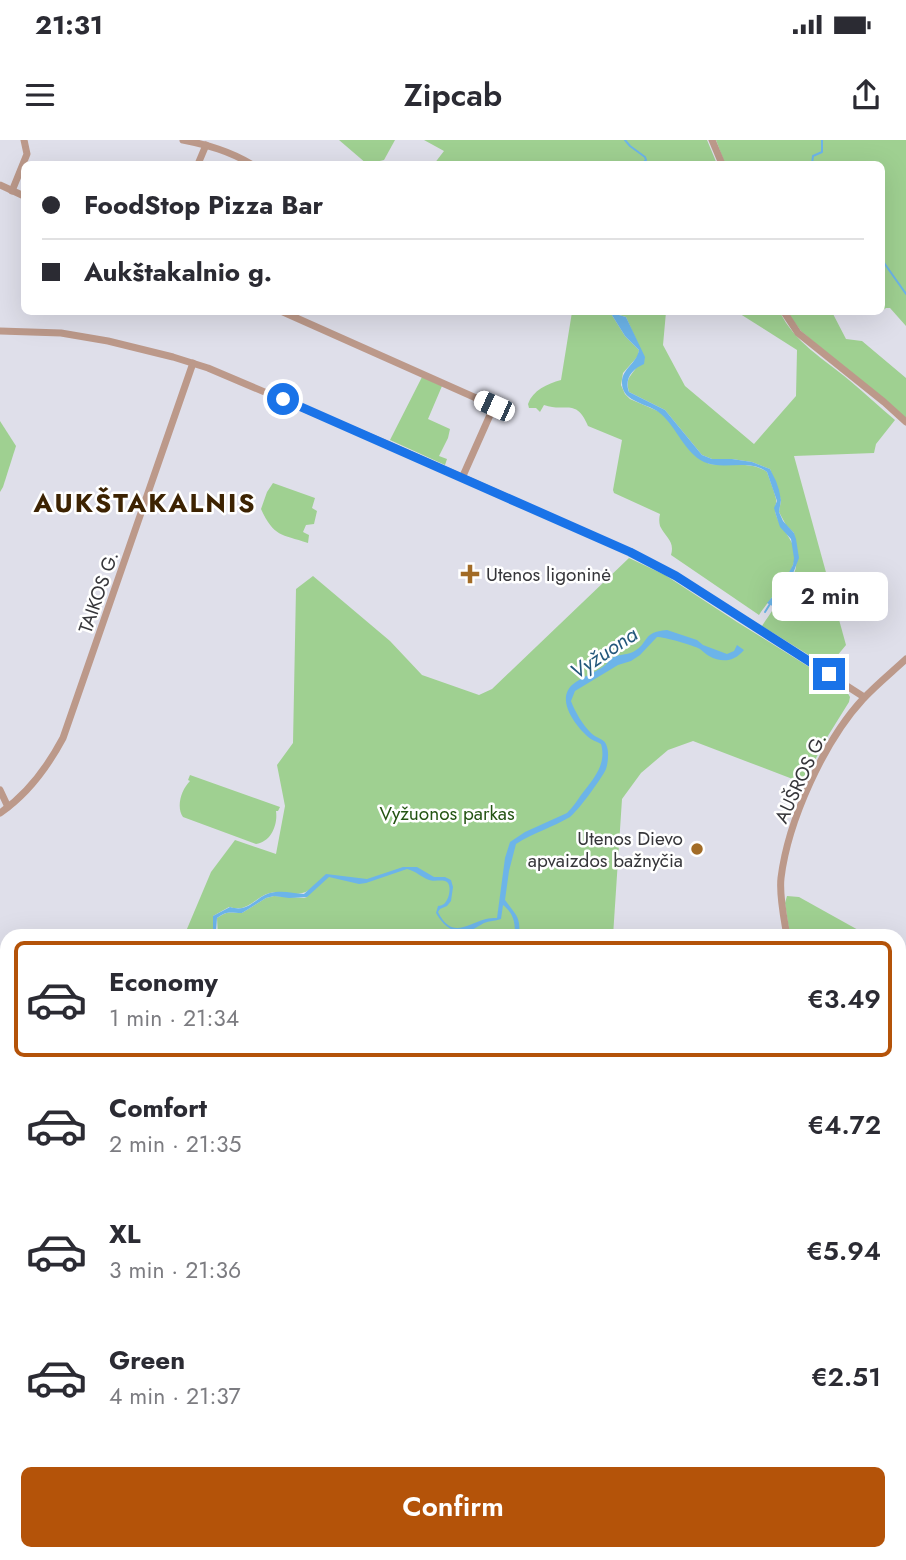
<!DOCTYPE html>
<html lang="en">
<head>
<meta charset="utf-8">
<style>
	body { margin:0; font-family:Jost,sans-serif; background:#f2f2f3; color:#2b2b33; height:100vh; display:flex; flex-direction:column; font-size:26px; white-space:nowrap }
	* { box-sizing:border-box; margin:0 }
	p { font-size:23px; color:#7c7c81 }
	.icon { flex:none; width:38px; height:38px; fill:none; stroke:currentColor; stroke-width:2; stroke-linecap:round; stroke-linejoin:round }
	.map { position:relative; flex:1; overflow:hidden }
	.side { position:absolute; left:0px; top:789px; width:906px; height:632px; display:flex; flex-direction:column; background:#fff; border-radius:21px 21px 0 0; box-shadow:0 7px 28px #0002 }
	.side>* { flex:none }
	.top-card { position:absolute; left:21px; top:21px; width:864px; height:154px; border-radius:10px; box-shadow:0 7px 28px #0002; display:grid; align-content:center; height:154px; padding:0 21px; background:#fff }
	.end { position:absolute; width:32px; height:32px; margin:-16px; border:9px solid #1a73e8; background:#fff; box-shadow:0 0 0 4px #fff }
	.from { border-radius:50% }
	.bubble { position:absolute; height:49px; border-radius:10px; background:#fff; box-shadow:0 7px 28px #0002; font-size:23px; font-weight:600; line-height:49px; text-align:center }
	.car { position:absolute; width:21px; height:42px; margin:-21px -10px; border-radius:9px; box-shadow:0 0 5px 2px #0007; background:linear-gradient(#fff 24%,#345 0 40%,#fff 0 76%,#345 0 86%,#fff 0) }
	.top-card b { display:flex; align-items:center; gap:24px; height:66px; font-size:26px }
	.top-card b+b { border-top:2px solid #e1e1e2 }
	.top-card i { width:18px; height:18px; background:#2b2b33 }
	ul { padding:12px 0 0; list-style:none }
	li { display:flex; align-items:center; gap:21px; height:116px; margin:0 14px 10px; padding:0 7px; border:4px solid transparent; border-radius:10px }
	li div { flex:1 }
	li b { display:block; font-size:26px }
	li em { font-style:normal; font-weight:600 }
	li.on { border-color:#b45309 }
	li>.icon { width:63px; height:63px; stroke-width:1.5 }
	.button { display:flex; gap:14px; margin-top:auto; padding:14px 21px }
	.button a { flex:1; height:80px; border-radius:10px; background:#b45309; color:#fff; font-size:28px; font-weight:600; line-height:80px; text-align:center }
	.status { display:flex; justify-content:space-between; align-items:center; height:49px; padding:0 35px; background:#fff; direction:ltr }
	.status svg { height:19px; fill:currentColor }
	header { display:flex; justify-content:space-between; align-items:center; height:91px; padding:0 21px; background:#fff; font-size:32px; font-weight:600 }
	.map>svg:first-child { display:block }
	.green { fill:#9fd091 }
	.water { fill:#6cb4e9 }
	.lines { fill:none; stroke-linecap:round; stroke-linejoin:round }
	.stream { stroke:#6cb4e9; stroke-width:2 }
	.minor { stroke:#bc998a; stroke-width:7 }
	.route { stroke:#1a73e8; stroke-width:9 }
	.poi-dot { fill:#a26b26; stroke:#fff; stroke-width:2.5 }
	.labels { text-anchor:middle; stroke-width:5; stroke-linejoin:round; paint-order:stroke }
	.poi-label { font-size:19px; fill:#36363a; stroke:#fff; text-anchor:start }
	.street-label { font-size:19px; fill:#36363a; stroke:#fff }
	.park-label { font-size:19px; fill:#245413; stroke:#fff }
	.water-label { font-size:21px; font-style:italic; fill:#23577b; stroke:#fff }
	.district-label { font-size:26px; font-weight:bold; letter-spacing:2px; fill:#3d2302; stroke:#fff }
</style>
</head>
<body>
<div class="status"><b>21:31</b><svg viewBox="0 0 49 12"><path d="M0 12V9h3v3zM5 12V6h3v6zM10 12V3h3v9zM15 12V0h3v12zM26 1h20v11H26zM47 4h2v5h-2z"/></svg></div>
<header><svg class="icon" aria-label="menu" viewBox="0 0 24 24"><path d="M4 6h16M4 12h16M4 18h16"/></svg>Zipcab<svg class="icon" aria-label="share" viewBox="0 0 24 24"><path d="M12 15V3M7 8l5-5 5 5M5 13v7h14v-7"/></svg></header>
<div class="map">
<svg width="906" height="1420" viewBox="0 0 906 1420">
	<rect width="100%" height="100%" fill="#dfdfea"/>
	<!-- green -->
	<g class="green">
		<polygon points="339,0 395,0 384,20 367,24"/>
		<polygon points="424,0 707,0 717,24 434,24 444,11"/>
		<polygon points="716,0 906,0 906,186 890,168 886,168 882,171 882,24 725,24"/>
		<path d="M572,172H610L625,196L639,210L638,216L623,233L621,245L625,254L630,259L660,272L709,324C728,326 752,321 767,332C770,341 774,350 776,359C777,362 775,366 775,369C776,389 802,401 793,425C786,443 770,458 759,475L671,415C675,401 666,398 660,386C659,382 659,378 660,374L614,353L613,350L622,300L588,286C576,257 565,273 544,265L540,272L536,268H529L528,264C533,250 547,244 561,240Z"/>
		<path d="M614,172H666L663,205L685,246L754,304L796,256L797,210L737,172H780C794,202 824,219 849,240C865,253 879,267 895,280L876,304L874,313L794,316L846,505L828,527L762,486C770,474 794,439 796,427C797,416 794,403 794,393L786,385L779,372L781,360L770,329L752,322L732,319H712L702,315L665,270L629,252C625,237 631,237 638,225C640,221 641,217 642,213L626,177L619,175Z"/>
		<polygon points="787,172 832,172 846,199 862,201 906,238 906,280 801,191"/>
		<polygon points="422,237 442,246 428,279 450,289 448,298 439,316 447,319 445,325 390,300"/>
		<polygon points="0,281 16,306 3,347 0,352"/>
		<path d="M273,343L315,358L312,368L317,371L314,384L306,385L303,392L309,395L308,403C281,394 274,397 261,369L267,352Z"/>
		<path d="M629,418L665,435L737,482L846,550L850,557L849,562L826,599L803,643L693,601L668,610L641,633L622,659L613,796H218L217,778C229,770 229,773 242,773L266,758L274,756L304,758L307,757L309,750C298,758 283,751 270,753C254,757 249,773 229,767L213,776V796H184L211,732L235,700L276,714L285,666L277,625L293,603L296,449L313,436L390,501L422,535L479,555L492,549Z"/>
		<path d="M190,635L280,667L278,671H276C278,685 271,702 256,704L183,677C176,667 181,650 190,641L188,640Z"/>
		<polygon points="787,756 799,757 869,796 790,796 785,763"/>
		<polygon points="903,1198 906,1198 906,1255 903,1265 905,1278 900,1289 900,1207"/>
		<polygon points="900,1304 906,1318 906,1420 887,1420 888,1414 900,1414"/>
	</g>
	<!-- water -->
	<g class="water">
		<path d="M610,172H614L619,175L626,177L645,217L644,224C632,229 624,239 629,252L665,270L702,315L712,319H732L752,322L770,329L776,341L779,350L781,360L779,372L783,381L794,393L796,399L799,418L792,436L776,468L767,463L781,447L793,425L794,418L791,399L780,387L776,375L774,368L777,361L767,332C749,318 724,331 704,322C684,312 677,288 661,274C649,263 621,263 622,242C622,229 637,223 639,210L625,196Z"/>
		<path d="M667,490L697,500L703,505L727,514L734,511L737,505L744,510C734,522 722,523 709,516C705,514 703,511 700,509C693,505 664,497 657,497L640,515L631,521L618,525L575,551L571,561C575,572 583,585 591,593C597,599 605,598 607,607C609,613 608,623 606,629C602,638 578,671 570,677C553,687 533,693 516,704L509,731L505,760C516,775 521,777 519,796H515C515,782 514,774 503,765L501,779C495,781 489,781 484,783C478,786 474,790 468,791C453,795 443,785 436,773L438,766C440,766 442,765 444,764C449,760 452,746 447,742C443,739 434,742 429,740C421,737 416,731 407,729L366,743L359,744L329,737L307,757L289,758L274,756L266,758L242,773C230,773 228,770 217,778L216,791L218,796H213V776L230,767C249,773 254,758 270,753C282,750 292,753 304,754L326,734L367,739L403,727H417L434,737H445L451,740L453,747L451,761L447,766L440,769L438,772C452,799 465,785 486,779C489,778 493,778 497,778L505,718L510,702L525,692L567,673C573,667 577,661 581,655C593,639 607,625 601,604C596,601 591,600 587,596C575,585 556,560 572,545C581,537 595,533 604,526C607,524 609,520 612,518C618,514 626,515 633,512C650,503 641,492 667,490Z"/>
	</g>
	<g class="lines">
		<!-- stream -->
		<g class="stream">
			<polyline points="625,0 630,6 645,17 646,20 642,24"/>
			<polyline points="812,24 813,16 822,12 822,0"/>
			<polyline points="882,120 906,154"/>
			<polyline points="765,472 770,464"/>
			<polyline points="500,1420 502,1414"/>
		</g>
		<!-- minor -->
		<g class="minor">
			<path d="M183,0C208,5 229,11 251,24"/>
			<polyline points="712,0 722,24"/>
			<polyline points="198,24 206,5"/>
			<polyline points="0,45 24,56"/>
			<polyline points="12,51 27,14 24,0"/>
			<polyline points="283,172 494,266 462,338"/>
			<polyline points="784,172 798,193 884,262 906,282"/>
			<polyline points="0,191 61,193 108,201 173,217 208,228 387,304 630,412 676,436 864,557"/>
			<polyline points="0,650 8,667"/>
			<path d="M0,673C28,654 47,628 63,598L193,223"/>
			<path d="M787,796C784,778 779,756 781,738C788,681 824,601 863,559C876,545 892,532 906,519"/>
			<polyline points="0,1020 7,1020"/>
			<polyline points="0,1158 7,1167"/>
			<polyline points="0,1212 7,1212"/>
			<polyline points="0,1362 7,1359"/>
			<polyline points="158,1414 160,1420"/>
			<polyline points="250,1414 250,1420"/>
			<polyline points="346,1414 346,1420"/>
			<polyline points="575,1420 578,1414"/>
			<polyline points="671,1420 673,1414"/>
			<polyline points="789,1420 790,1414"/>
		</g>
	</g>
	<g class="lines">
		<!-- route -->
		<polyline class="route" points="283,259 630,412 676,436 829,534"/>
	</g>
	<!-- markers -->
	<g class="poi-dot">
		<path d="M466.5 423.5h7v7h7v7h-7v7h-7v-7h-7v-7h7z"/>
		<circle cx="697" cy="709" r="7"/>
	</g>
	<g class="labels">
		<!-- poi labels -->
		<g class="poi-label">
			<text x="486" y="441">Utenos ligoninė</text>
			<text x="683" y="705" text-anchor="end">Utenos Dievo<tspan x="683" dy="22">apvaizdos bažnyčia</tspan></text>
		</g>
		<!-- street labels -->
		<g class="street-label">
			<text transform="translate(98 452) rotate(-71)" y="7">TAIKOS G.</text>
			<text transform="translate(800 638) rotate(-65)" y="7">AUŠROS G.</text>
		</g>
		<!-- park labels -->
		<g class="park-label">
			<text x="447" y="680">Vyžuonos parkas</text>
		</g>
		<!-- water labels -->
		<g class="water-label">
			<text transform="translate(604 513) rotate(-34)" y="7">Vyžuona</text>
		</g>
		<!-- district labels -->
		<g class="district-label">
			<text x="145" y="372">AUKŠTAKALNIS</text>
		</g>
	</g>
</svg>
<i class="end from" style="left:283px;top:259px"></i>
<i class="end" style="left:829px;top:534px"></i>
<div class="bubble" style="left:772px;top:432px;width:116px">2 min</div>
<i class="car" style="left:494px;top:266px;rotate:294deg"></i>
<div class="top-card">
<b><i class="from"></i>FoodStop Pizza Bar</b>
<b><i></i>Aukštakalnio g.</b>
</div>
<section class="side">
<ul>
<li class="on"><svg class="icon" aria-label="car" viewBox="0 0 24 24"><path d="M5 17H2v-5l4-1 3-4h7l3 4 3 1v5h-3M9 17h6M6 11h13"/><circle cx="7" cy="17" r="2"/><circle cx="17" cy="17" r="2"/></svg><div><b>Economy</b><p>1 min · 21:34</p></div><em>€3.49</em></li>
<li><svg class="icon" aria-label="car" viewBox="0 0 24 24"><path d="M5 17H2v-5l4-1 3-4h7l3 4 3 1v5h-3M9 17h6M6 11h13"/><circle cx="7" cy="17" r="2"/><circle cx="17" cy="17" r="2"/></svg><div><b>Comfort</b><p>2 min · 21:35</p></div><em>€4.72</em></li>
<li><svg class="icon" aria-label="car" viewBox="0 0 24 24"><path d="M5 17H2v-5l4-1 3-4h7l3 4 3 1v5h-3M9 17h6M6 11h13"/><circle cx="7" cy="17" r="2"/><circle cx="17" cy="17" r="2"/></svg><div><b>XL</b><p>3 min · 21:36</p></div><em>€5.94</em></li>
<li><svg class="icon" aria-label="car" viewBox="0 0 24 24"><path d="M5 17H2v-5l4-1 3-4h7l3 4 3 1v5h-3M9 17h6M6 11h13"/><circle cx="7" cy="17" r="2"/><circle cx="17" cy="17" r="2"/></svg><div><b>Green</b><p>4 min · 21:37</p></div><em>€2.51</em></li>
</ul>
<div class="button"><a>Confirm</a></div>
</section>
</div>
</body>
</html>
